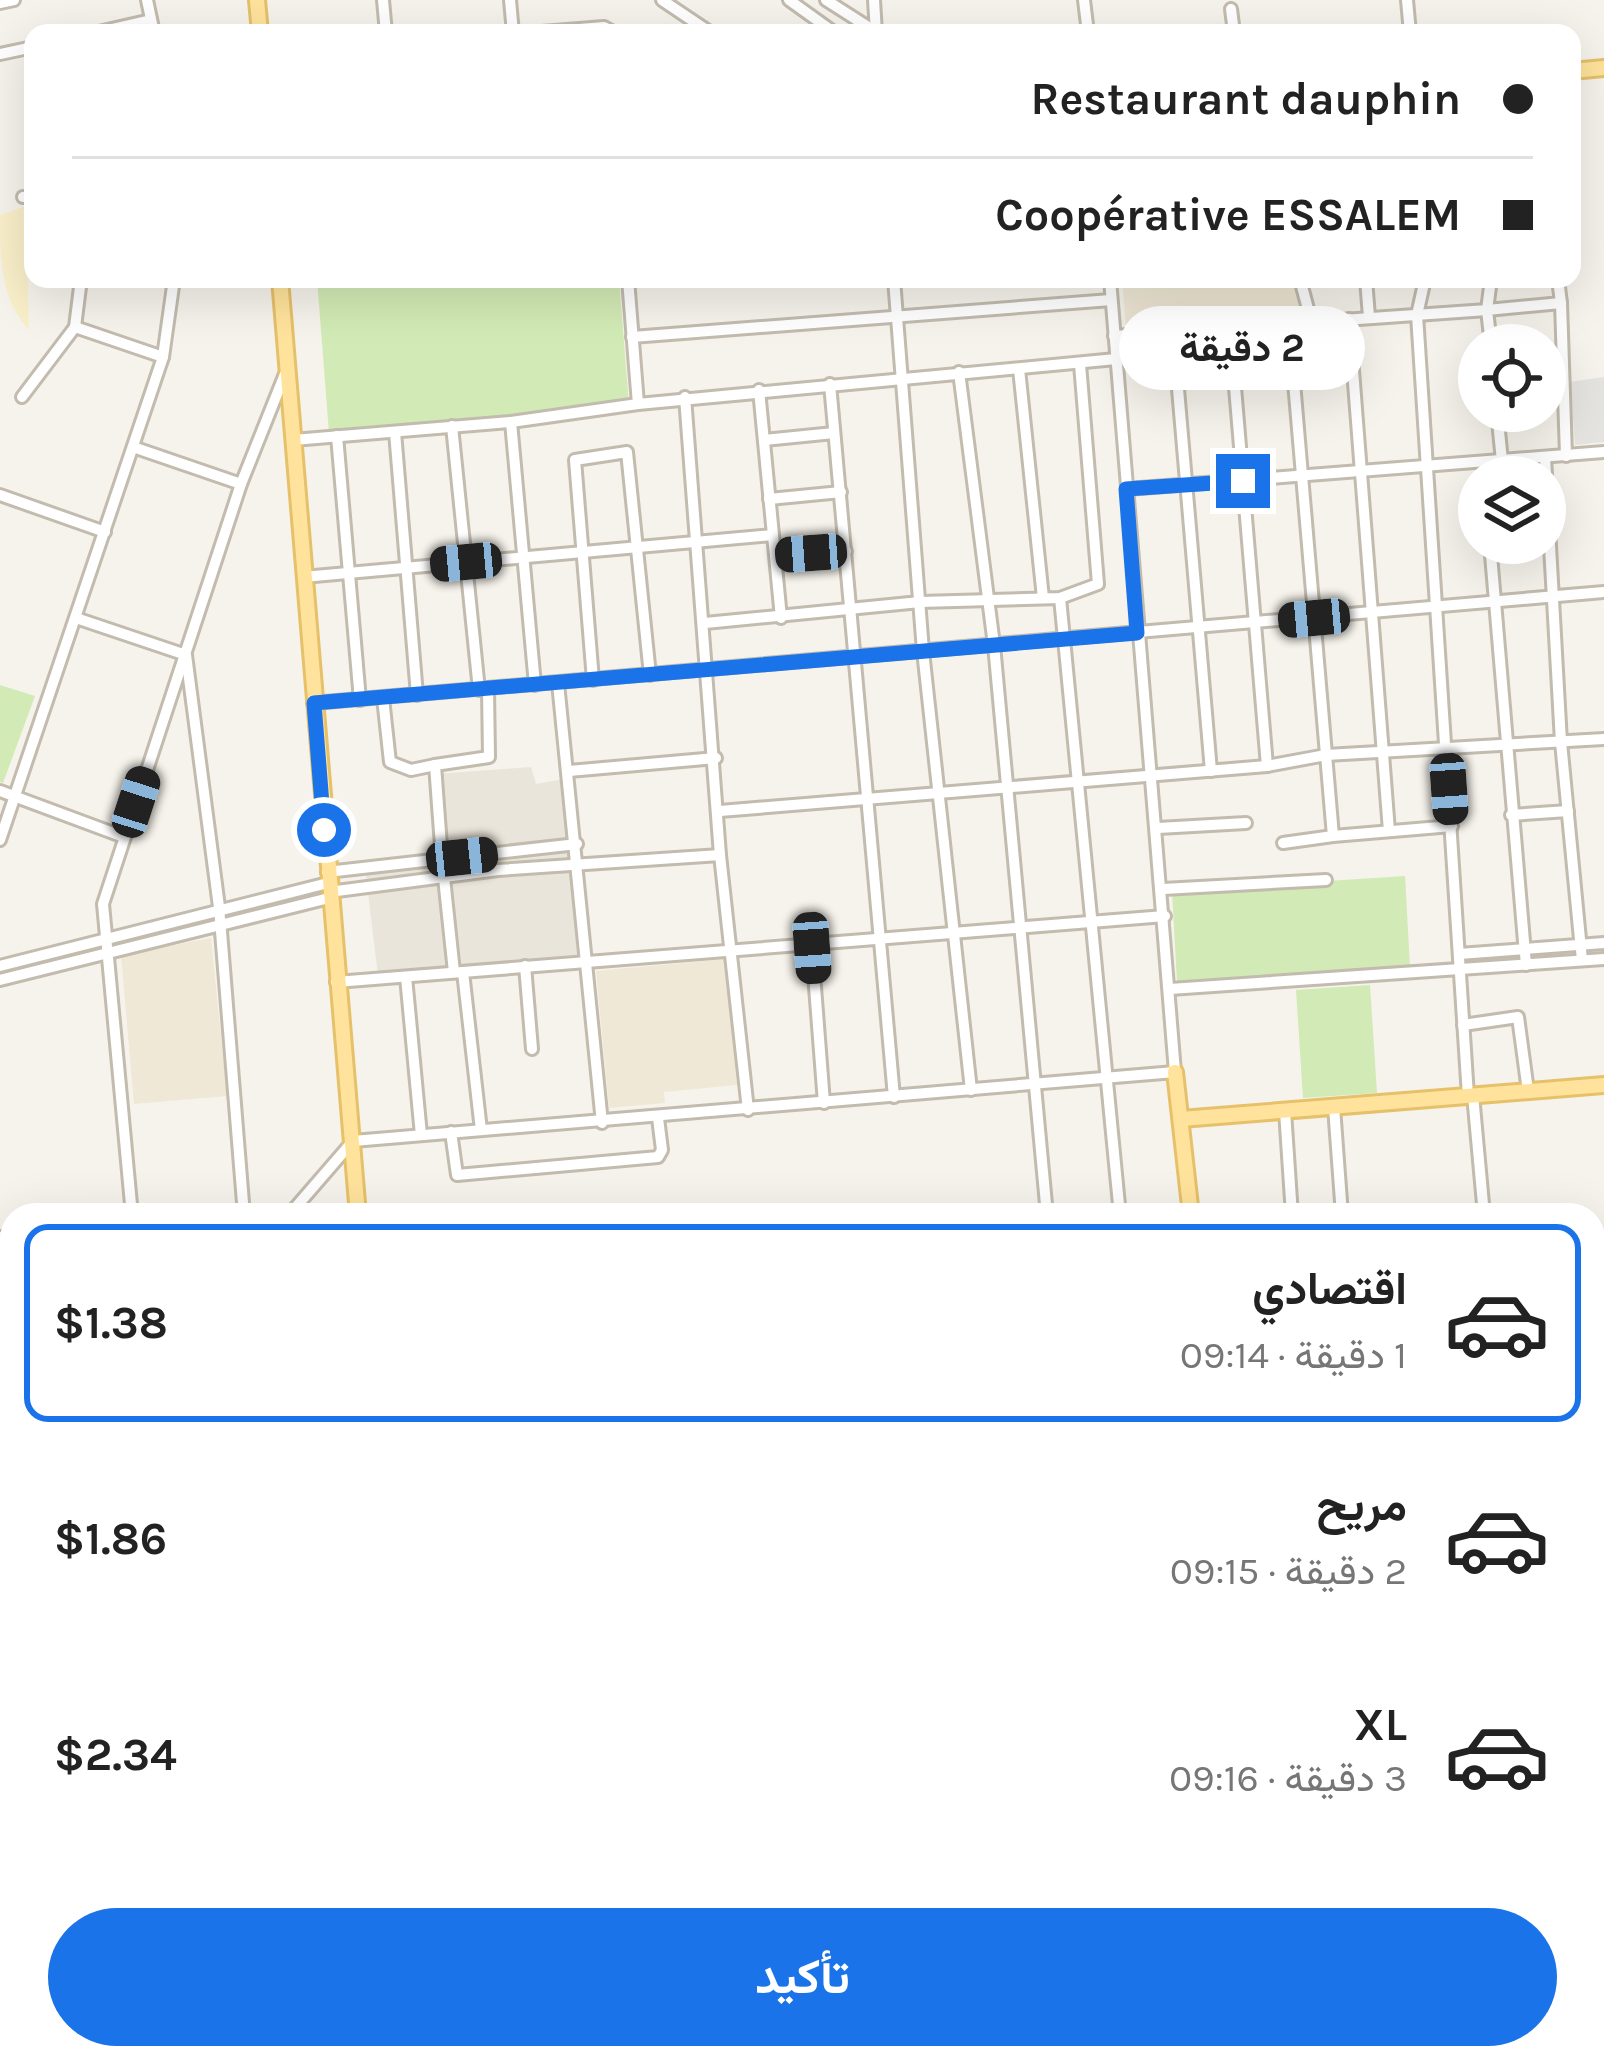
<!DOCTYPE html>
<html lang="ar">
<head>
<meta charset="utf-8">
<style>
	body { margin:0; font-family:Karla,Vazirmatn,sans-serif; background:#f6f6f6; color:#222; direction:rtl; height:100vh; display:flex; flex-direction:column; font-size:45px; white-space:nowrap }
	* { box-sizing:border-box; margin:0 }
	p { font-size:39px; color:#767676 }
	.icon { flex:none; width:66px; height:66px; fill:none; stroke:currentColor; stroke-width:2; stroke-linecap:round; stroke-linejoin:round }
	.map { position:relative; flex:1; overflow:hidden; direction:ltr }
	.details { position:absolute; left:0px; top:1203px; width:1605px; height:867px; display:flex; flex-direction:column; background:#fff; border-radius:36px 36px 0 0; box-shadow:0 12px 48px #0002; direction:rtl }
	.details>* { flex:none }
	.hud { position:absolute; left:24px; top:24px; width:1557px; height:264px; border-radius:24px; box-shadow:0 12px 48px #0002; direction:rtl; display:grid; align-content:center; height:264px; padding:0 48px; background:#fff }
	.tools { position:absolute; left:1458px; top:324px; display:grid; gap:24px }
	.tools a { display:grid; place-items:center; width:108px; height:108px; border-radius:50%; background:#fff; box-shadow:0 12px 48px #0002; font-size:60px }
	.end { position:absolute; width:54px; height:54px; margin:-27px; border:15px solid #1a73e8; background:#fff; box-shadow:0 0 0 6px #fff }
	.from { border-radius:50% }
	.bubble { position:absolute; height:84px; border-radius:42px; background:#fff; box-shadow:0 12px 48px #0002; font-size:39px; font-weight:700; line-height:84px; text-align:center; direction:rtl }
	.car { position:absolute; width:36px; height:72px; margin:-36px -18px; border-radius:15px; box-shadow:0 0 9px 3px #0007; background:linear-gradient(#222 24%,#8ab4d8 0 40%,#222 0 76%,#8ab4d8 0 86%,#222 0) }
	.hud b { display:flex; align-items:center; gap:42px; height:114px; font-size:45px }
	.hud b+b { border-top:3px solid #e0e0e0 }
	.hud i { width:30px; height:30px; background:#222 }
	ul { padding:21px 0 0; list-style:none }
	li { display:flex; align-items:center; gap:36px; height:198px; margin:0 24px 18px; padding:0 24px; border:6px solid transparent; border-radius:24px }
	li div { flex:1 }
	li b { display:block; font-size:45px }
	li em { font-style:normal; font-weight:700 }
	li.active { border-color:#1a73e8 }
	li>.icon { width:108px; height:108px; stroke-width:1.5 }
	.button { display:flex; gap:24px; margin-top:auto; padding:24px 48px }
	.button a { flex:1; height:138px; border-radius:72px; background:#1a73e8; color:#fff; font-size:48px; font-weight:700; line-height:138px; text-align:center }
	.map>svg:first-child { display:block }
	.residential { fill:#eae5da }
	.education { fill:#efe8d6 }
	.green { fill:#d2eab5 }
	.sand { fill:#f9efc9 }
	.parking { fill:#e5e3e0 }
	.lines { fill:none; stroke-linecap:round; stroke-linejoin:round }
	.minor-casing { stroke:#c2bbae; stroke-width:16 }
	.major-casing { stroke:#e6c16a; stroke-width:20 }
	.minor { stroke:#fff; stroke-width:10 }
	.major { stroke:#ffe39c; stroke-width:14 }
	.route { stroke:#1a73e8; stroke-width:15 }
</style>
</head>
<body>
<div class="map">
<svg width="1604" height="2068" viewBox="0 0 1604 2068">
	<rect width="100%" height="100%" fill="#f6f3ec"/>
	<!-- residential -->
	<polygon class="residential" points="531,767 536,784 569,778 588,958 378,976 365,868 439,859 435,774"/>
	<!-- education -->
	<g class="education">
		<polygon points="1122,279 1293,279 1303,316 1126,328"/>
		<polygon points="211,938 227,1096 134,1104 121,955"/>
		<polygon points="725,959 737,1085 664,1092 665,1103 609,1108 596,971"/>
	</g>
	<!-- green -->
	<g class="green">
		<polygon points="317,279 619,279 629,405 329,433"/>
		<polygon points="0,685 35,696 3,783 0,782"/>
		<polygon points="1405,876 1410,967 1177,982 1172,891"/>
		<polygon points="1370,985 1377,1093 1303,1098 1296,990"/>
	</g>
	<!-- sand -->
	<path class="sand" d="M26,206L29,330C0,298 0,258 0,215Z"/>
	<!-- parking -->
	<polygon class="parking" points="1604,377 1604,442 1575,445 1570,382"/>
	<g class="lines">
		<defs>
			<g id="minor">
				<polyline points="147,0 154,33"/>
				<polyline points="383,0 386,33"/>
				<polyline points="510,0 513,33"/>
				<polyline points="662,0 711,33"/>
				<polyline points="789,0 835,33"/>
				<polyline points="826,0 876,32"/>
				<polyline points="874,0 876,33"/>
				<polyline points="1084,0 1088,33"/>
				<polyline points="1407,0 1410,33"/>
				<polyline points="0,3 14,0"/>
				<polyline points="1231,9 1234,33"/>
				<polyline points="94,33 151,20"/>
				<polyline points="529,33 604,27 615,33"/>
				<polyline points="0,54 33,47"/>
				<polyline points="23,197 33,197"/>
				<polyline points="628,279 638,404 1116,359"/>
				<polyline points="894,279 923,651 971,1090"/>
				<polyline points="1300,279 1311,320"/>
				<polyline points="1366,279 1369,317"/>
				<polyline points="1425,279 1417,315 1468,1096"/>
				<polyline points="628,281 648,279"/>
				<polyline points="1561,303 1566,456"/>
				<polyline points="1349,319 1389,831"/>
				<polyline points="1289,324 1333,836 1452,826"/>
				<polyline points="75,327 163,357"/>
				<polyline points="1230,328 1267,766"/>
				<polyline points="1173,331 1211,771"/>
				<polyline points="1114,336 1487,310 1491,279"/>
				<polyline points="632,337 1111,300"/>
				<polyline points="1491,345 1487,310 1561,303 1558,279"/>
				<polyline points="1019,369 1043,598"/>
				<polyline points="959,372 994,645 1047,1215"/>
				<polyline points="830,384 894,1097"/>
				<polyline points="759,390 781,618"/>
				<polyline points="22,397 75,327 81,279"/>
				<polyline points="685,397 720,855 748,1110"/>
				<polyline points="1497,411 1502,461"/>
				<polyline points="511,422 535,685"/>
				<polyline points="452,426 479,690"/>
				<polyline points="395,432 417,695"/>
				<polyline points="337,436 360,700"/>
				<polyline points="293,440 511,422 638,404"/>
				<polyline points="764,440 834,433"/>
				<polyline points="133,447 241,484"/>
				<polyline points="1545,457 1561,742 1582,960"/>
				<polyline points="1127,489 1604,452"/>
				<polyline points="0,495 105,532"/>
				<polyline points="769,499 841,492"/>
				<polyline points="1490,543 1526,965"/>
				<polyline points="776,556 846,551"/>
				<polyline points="303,577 773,535"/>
				<polyline points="1060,598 1120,1215"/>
				<polyline points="76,618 186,655 219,907 244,1215"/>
				<polyline points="705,623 920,602 1060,598 1098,584 1080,364"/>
				<polyline points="593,680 575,460 627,452 650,675"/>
				<polyline points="558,683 602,1123"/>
				<polyline points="383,698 390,762 411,770 435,765"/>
				<polyline points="313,703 1604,592"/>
				<polyline points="569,771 716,758"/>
				<polyline points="0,791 124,837"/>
				<polyline points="720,811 1267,766 1326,755 1604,739"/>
				<polyline points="1511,815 1568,811"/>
				<polyline points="1158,828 1246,823"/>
				<polyline points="0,840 163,357 174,279"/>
				<polyline points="1283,843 1333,836"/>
				<polyline points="327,872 442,859 435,765 489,757 488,689"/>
				<polyline points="1163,889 1326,880"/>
				<polyline points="329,892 498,870 720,855"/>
				<polyline points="812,948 824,1103"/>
				<polyline points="1459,954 1604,943"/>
				<polyline points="0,966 328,883"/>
				<polyline points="525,966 532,1049"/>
				<polyline points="454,972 442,859 577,844"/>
				<polyline points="463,972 481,1130"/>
				<polyline points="406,977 421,1135"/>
				<polyline points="0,980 329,898"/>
				<polyline points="336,982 1165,916"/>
				<polyline points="1170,989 1604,959"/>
				<polyline points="1463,1025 1518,1017 1528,1091"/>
				<polyline points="1473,1095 1484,1215"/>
				<polyline points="1334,1107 1342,1215"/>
				<polyline points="1285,1111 1292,1215"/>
				<polyline points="451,1132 457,1175 658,1157 662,1150 658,1118"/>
				<polyline points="132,1215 103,904 241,484 285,374"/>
				<polyline points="289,1215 353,1141 1175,1072 1110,279"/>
				<polyline points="0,1237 12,1239"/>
				<polyline points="0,1403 12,1404"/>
				<polyline points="0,1486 12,1487"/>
				<polyline points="0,1535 12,1523"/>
				<polyline points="0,1692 12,1694"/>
				<polyline points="0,1924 12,1923"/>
				<polyline points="0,1969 12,1968"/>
				<polyline points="11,2044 8,2016 12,2016"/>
				<polyline points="102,2058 103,2068"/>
				<polyline points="151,2058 152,2068"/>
				<polyline points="331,2058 331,2068"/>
				<polyline points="642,2058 643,2068"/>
				<polyline points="852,2058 853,2068"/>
				<polyline points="1064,2058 1065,2068"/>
				<polyline points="1377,2058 1379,2068"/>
				<polyline points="1474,2058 1474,2068"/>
			</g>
			<g id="major">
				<polyline points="257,0 260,33"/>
				<polyline points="1572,71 1604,68"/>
				<polyline points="280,279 358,1215"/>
				<polyline points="1175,1072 1191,1215"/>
				<polyline points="1181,1119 1604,1085"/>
				<polyline points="1593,1246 1604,1246"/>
				<polyline points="1593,1633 1604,1632"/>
				<polyline points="1593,1646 1604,1645"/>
				<polyline points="423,2058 424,2068"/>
				<polyline points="1263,2058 1263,2068"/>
			</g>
		</defs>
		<!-- minor casing -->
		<use href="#minor" class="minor-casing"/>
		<!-- major casing -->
		<use href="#major" class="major-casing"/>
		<!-- minor -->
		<use href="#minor" class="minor"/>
		<!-- major -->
		<use href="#major" class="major"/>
	</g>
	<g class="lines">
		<!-- route -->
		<polyline class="route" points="324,830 314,703 1137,633 1126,489 1243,481"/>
	</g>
</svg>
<div class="tools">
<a><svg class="icon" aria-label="locate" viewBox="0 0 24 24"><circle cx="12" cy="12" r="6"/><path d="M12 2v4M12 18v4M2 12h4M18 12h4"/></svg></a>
<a><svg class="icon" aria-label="layers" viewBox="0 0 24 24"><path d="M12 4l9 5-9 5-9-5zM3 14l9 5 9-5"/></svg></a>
</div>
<i class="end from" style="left:324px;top:830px"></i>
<i class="end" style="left:1243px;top:481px"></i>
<div class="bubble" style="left:1119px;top:306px;width:246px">2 دقيقة</div>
<i class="car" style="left:811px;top:553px;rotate:266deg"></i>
<i class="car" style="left:466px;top:562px;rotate:265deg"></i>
<i class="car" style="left:1314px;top:618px;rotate:265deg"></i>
<i class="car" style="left:1449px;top:789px;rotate:176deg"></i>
<i class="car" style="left:136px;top:802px;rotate:18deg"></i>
<i class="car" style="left:462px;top:857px;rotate:84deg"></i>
<i class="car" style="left:812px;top:948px;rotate:176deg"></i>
<div class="hud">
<b><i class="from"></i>Restaurant dauphin</b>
<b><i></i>Coopérative ESSALEM</b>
</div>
<section class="details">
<ul>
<li class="active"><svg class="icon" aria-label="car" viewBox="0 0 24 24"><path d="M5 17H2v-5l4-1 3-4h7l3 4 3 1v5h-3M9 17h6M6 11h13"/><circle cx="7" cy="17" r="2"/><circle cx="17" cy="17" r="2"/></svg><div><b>اقتصادي</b><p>1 دقيقة · 09:14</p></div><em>$1.38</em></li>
<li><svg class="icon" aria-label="car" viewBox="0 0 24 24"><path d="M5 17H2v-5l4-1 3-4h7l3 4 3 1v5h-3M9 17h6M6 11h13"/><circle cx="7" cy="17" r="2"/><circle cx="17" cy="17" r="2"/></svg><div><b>مريح</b><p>2 دقيقة · 09:15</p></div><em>$1.86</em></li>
<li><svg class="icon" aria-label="car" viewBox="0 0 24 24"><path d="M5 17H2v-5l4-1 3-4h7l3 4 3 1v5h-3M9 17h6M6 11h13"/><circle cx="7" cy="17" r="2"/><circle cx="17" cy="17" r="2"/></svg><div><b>XL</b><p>3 دقيقة · 09:16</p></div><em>$2.34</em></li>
</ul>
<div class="button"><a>تأكيد</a></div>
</section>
</div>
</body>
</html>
